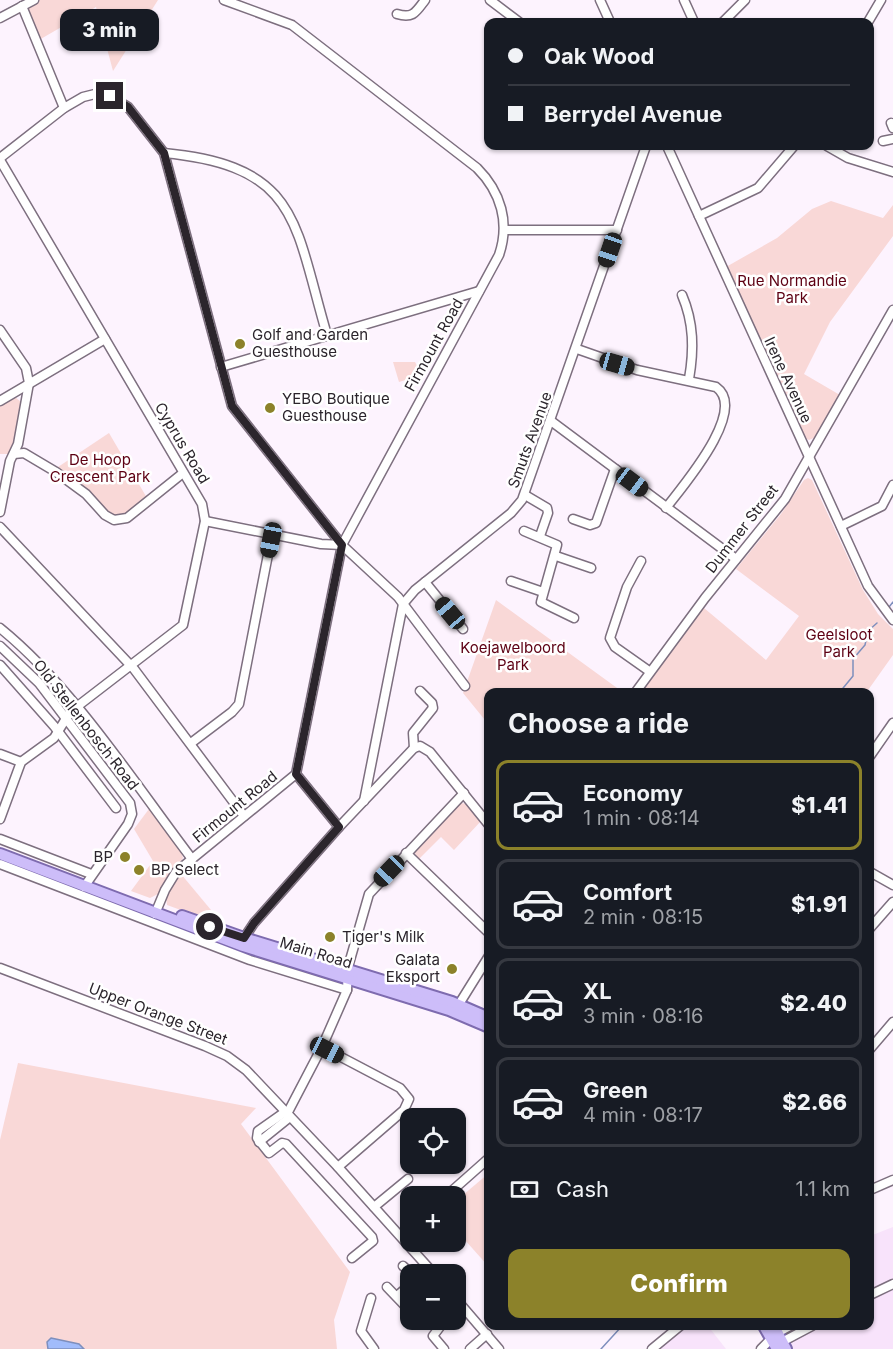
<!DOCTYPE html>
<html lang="en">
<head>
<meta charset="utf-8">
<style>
	body { margin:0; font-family:Inter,sans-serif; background:#20242c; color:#f1f3f6; height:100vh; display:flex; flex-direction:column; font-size:22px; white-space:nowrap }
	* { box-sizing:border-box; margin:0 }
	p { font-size:20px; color:#9ea1a6 }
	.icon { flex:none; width:33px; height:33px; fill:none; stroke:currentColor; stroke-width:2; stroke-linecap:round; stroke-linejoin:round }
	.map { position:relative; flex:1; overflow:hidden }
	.sheet { position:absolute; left:484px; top:688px; width:390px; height:642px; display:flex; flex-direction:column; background:#171b24; border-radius:12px; box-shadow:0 2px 4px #0004 }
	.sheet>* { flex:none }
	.banner { position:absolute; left:484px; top:18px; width:390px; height:132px; border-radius:12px; box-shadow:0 2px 4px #0004; display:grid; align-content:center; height:132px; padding:0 24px; background:#171b24 }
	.buttons { position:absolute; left:400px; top:1108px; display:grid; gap:12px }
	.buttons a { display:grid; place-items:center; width:66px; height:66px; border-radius:12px; background:#171b24; box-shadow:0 2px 4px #0004; font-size:30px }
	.end { position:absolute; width:27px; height:27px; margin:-14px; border:8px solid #2b252c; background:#fff; box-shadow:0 0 0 3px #fff }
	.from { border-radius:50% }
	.bubble { position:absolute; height:42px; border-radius:12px; background:#171b24; box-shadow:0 2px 4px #0004; font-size:20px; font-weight:800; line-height:42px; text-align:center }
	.car { position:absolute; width:18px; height:36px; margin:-18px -9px; border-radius:8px; box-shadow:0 0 4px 2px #0007; background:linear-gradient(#222 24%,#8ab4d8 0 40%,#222 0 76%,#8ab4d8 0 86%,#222 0) }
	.banner b { display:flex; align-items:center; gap:21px; height:57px; font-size:22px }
	.banner b+b { border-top:2px solid #363941 }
	.banner i { width:15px; height:15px; background:#f1f3f6 }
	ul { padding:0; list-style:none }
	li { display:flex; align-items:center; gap:18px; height:90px; margin:0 12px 9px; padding:0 12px; border:3px solid #363941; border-radius:12px }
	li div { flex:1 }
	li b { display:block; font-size:22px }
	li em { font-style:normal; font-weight:800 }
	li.selected { border-color:#8c822a }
	li>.icon { width:54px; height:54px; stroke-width:1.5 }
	h2 { padding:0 24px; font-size:27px; line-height:72px }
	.pay { display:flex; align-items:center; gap:15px; height:66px; padding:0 24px; font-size:22px }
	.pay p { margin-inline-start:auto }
	.primary-button { display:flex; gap:12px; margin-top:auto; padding:12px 24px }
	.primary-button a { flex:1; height:69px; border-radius:12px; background:#8c822a; color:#fff; font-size:24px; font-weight:800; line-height:69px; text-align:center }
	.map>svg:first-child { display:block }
	.built { fill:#f8e3fb }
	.green { fill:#f9d8d7 }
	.water { fill:#a1bcfb; stroke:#7e8fbd; stroke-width:1.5 }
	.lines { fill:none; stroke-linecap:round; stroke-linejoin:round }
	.stream { stroke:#7e8fbd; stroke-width:1.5 }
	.minor-casing { stroke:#7d6f7f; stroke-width:11 }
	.major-casing { stroke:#7e6baf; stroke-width:14 }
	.minor { stroke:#fff; stroke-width:8 }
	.major { stroke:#cdbdf9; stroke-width:10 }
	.route { stroke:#2b252c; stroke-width:8 }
	.poi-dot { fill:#8c822a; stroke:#fff; stroke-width:2 }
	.labels { text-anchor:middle; stroke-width:5; stroke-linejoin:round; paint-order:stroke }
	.park-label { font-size:15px; fill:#5d0013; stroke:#fff }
	.poi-label { font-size:15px; fill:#2b252c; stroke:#fff; text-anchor:start }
	.street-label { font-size:15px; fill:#2b252c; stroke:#fff }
</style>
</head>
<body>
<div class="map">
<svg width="893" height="1349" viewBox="0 0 893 1349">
	<rect width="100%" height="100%" fill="#fdf3fe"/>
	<!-- built -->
	<g class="built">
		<polygon points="893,1227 893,1349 762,1349 766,1345 768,1326 870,1326 870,1236"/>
		<polygon points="679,1326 708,1326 726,1349 651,1349"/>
	</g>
	<!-- green -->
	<g class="green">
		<polygon points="39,0 158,0 113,71 96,7 39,40 28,10 30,5"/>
		<polygon points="831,201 883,218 893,205 893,236 830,322 804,374 840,395 816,437 809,440 805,438 726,267 777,238 812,209"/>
		<polygon points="393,362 415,362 422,375 399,382"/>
		<polygon points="15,397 21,402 16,439 8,454 0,454 0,404"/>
		<polygon points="109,433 147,498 126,515 117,517 106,513 86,489 55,469"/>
		<polygon points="808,478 812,480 863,590 878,614 893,629 893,655 866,693 641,693 704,608 766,660 799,616 736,569 781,514 804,480"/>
		<polygon points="496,600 624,693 489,693 489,725 463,693"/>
		<polygon points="461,803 467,804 481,821 454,850 441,837 418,860 414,851"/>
		<polygon points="149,809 181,852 183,858 158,894 150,898 131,891 153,861 134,829"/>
		<polygon points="181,874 211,910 219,924 167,905 166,897"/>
		<polygon points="18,1063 256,1108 241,1124 350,1272 334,1320 337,1349 0,1349 0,1140"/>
		<polygon points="489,1173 489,1267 456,1230 456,1201"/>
	</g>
	<!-- water -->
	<polygon class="water" points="51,1338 79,1344 84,1349 48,1349 47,1342"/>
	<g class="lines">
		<!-- stream -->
		<g class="stream">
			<polyline points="889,607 893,602"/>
			<polyline points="839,693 853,676 853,659 865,645 868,631 877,623"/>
			<polyline points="601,1349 622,1326"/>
		</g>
		<defs>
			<g id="minor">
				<polyline points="490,0 519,22"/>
				<polyline points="600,0 610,22"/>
				<polyline points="684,0 694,22"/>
				<polyline points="22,6 64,108"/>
				<path d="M397,14C413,19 416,12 425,0"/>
				<polyline points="0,18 34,0"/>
				<polyline points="723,22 745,0"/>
				<polyline points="868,22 881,0"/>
				<polyline points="891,123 893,128"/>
				<polyline points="883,141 893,139"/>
				<polyline points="667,146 868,586 893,620"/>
				<polyline points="827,146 848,158 893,172"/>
				<path d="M164,153C300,166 294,223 327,335"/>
				<polyline points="0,158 64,108 83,97 95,94 110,96 128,107 164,153 232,406 342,545 398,597 465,686"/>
				<polyline points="0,160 202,504 205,521 183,625 70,712 54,738 21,762 0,819"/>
				<polyline points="699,216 758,188 794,146"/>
				<polyline points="505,230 617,230"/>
				<path d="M682,295C694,323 694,350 689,379"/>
				<polyline points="0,330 26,368 29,383 18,444 10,461 0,512"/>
				<path d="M577,349L637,370L716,387C749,410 682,487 666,508"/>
				<polyline points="221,367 479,291"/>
				<polyline points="0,401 105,339"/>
				<polyline points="551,421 736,559"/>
				<polyline points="14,454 24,453 56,472 86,494 105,515 114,520 127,518 183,473"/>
				<polyline points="525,495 547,508 548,513 540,536"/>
				<polyline points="573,519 590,525 596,523 615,469"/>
				<polyline points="205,521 321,544 342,545"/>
				<polyline points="841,526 882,506 893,485"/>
				<polyline points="0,527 134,669 244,816"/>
				<polyline points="524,531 557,545 541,602 574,618"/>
				<polyline points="556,556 591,568"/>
				<polyline points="641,561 627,587 610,638 615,647 649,671"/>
				<polyline points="511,581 543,592"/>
				<polyline points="425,582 463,629"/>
				<path d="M0,628C74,688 134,783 192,859"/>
				<polyline points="0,646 39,683 130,803 132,814 128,824 84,887"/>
				<polyline points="0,665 54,726 116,808"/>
				<polyline points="635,693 705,598 785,499 893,310"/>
				<polyline points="191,743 232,712 239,704 272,534"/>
				<polyline points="414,748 413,733 433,708 432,703 420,691"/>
				<polyline points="0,754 21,762"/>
				<polyline points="870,756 893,723"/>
				<polyline points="296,774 339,827"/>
				<polyline points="364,801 403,604 415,590 511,513 522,500 646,146"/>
				<polyline points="0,839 91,874"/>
				<polyline points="406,853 489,933"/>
				<polyline points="0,864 250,960 347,990"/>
				<polyline points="870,872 893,885"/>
				<path d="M155,914L165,890L176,872L296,774L342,545L499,255C510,223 501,192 477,168L292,25L224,0"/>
				<polyline points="870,928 893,902"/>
				<polyline points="244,938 254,923 339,827 414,748 420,746 430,752 489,825"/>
				<polyline points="0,968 205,1046 227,1056 246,1070 338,1167 435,1275"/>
				<polyline points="456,1009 489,956"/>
				<polyline points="322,1047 400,1088 409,1099 404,1110 338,1167"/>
				<polyline points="870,1049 893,1022"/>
				<polyline points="285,1112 258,1131 257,1138 269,1153 282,1143 286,1144 372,1237 373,1241 352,1258"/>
				<polyline points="287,1114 322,1047 347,990 348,967 369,894 464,793"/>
				<polyline points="259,1142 290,1117"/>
				<polyline points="870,1190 893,1180"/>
				<polyline points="445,1197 489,1158"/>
				<polyline points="374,1207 408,1179"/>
				<polyline points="401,1236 411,1227"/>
				<polyline points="403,1266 412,1275"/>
				<polyline points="387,1287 411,1312"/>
				<polyline points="870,1295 893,1284"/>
				<polyline points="397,1296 411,1284"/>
				<polyline points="371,1298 361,1331 374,1349"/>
				<polyline points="456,1299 499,1349"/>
				<polyline points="778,1344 812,1326"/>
				<polyline points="444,1349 433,1336 445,1320"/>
				<polyline points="470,1349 487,1334"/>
				<polyline points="652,1349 680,1326"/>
				<polyline points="761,1349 777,1333 790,1326"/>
			</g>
			<g id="major">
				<polyline points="0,854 243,946 449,1010 489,1027"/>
				<polyline points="182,916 244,938 452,1002 489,1018"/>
				<polyline points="764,1326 777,1349"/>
				<polyline points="774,1326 786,1349"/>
			</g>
		</defs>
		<!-- minor casing -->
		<use href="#minor" class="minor-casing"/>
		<!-- major casing -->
		<use href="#major" class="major-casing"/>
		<!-- minor -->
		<use href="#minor" class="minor"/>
		<!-- major -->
		<use href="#major" class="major"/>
	</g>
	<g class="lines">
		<!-- route -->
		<polyline class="route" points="110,96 128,107 164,153 232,406 342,545 296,774 339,827 254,923 244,938 210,927"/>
	</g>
	<!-- markers -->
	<g class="poi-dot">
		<circle cx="240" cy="344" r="6"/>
		<circle cx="270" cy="408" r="6"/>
		<circle cx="125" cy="857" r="6"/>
		<circle cx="139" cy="870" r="6"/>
		<circle cx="330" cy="937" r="6"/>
		<circle cx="452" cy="969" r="6"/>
	</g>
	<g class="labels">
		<!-- park labels -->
		<g class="park-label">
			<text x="792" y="286">Rue Normandie<tspan x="792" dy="17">Park</tspan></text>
			<text x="100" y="465">De Hoop<tspan x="100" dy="17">Crescent Park</tspan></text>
			<text x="839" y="640">Geelsloot<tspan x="839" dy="17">Park</tspan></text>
			<text x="513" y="653">Koejawelboord<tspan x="513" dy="17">Park</tspan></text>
		</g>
		<!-- poi labels -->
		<g class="poi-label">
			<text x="252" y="340">Golf and Garden<tspan x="252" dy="17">Guesthouse</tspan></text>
			<text x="282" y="404">YEBO Boutique<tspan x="282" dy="17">Guesthouse</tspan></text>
			<text x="113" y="862" text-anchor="end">BP</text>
			<text x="151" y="875">BP Select</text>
			<text x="342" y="942">Tiger's Milk</text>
			<text x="440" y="965" text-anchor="end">Galata<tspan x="440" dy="17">Eksport</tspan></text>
		</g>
		<!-- street labels -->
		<g class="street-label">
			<text transform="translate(434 345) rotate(-61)" y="5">Firmount Road</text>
			<text transform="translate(788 380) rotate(65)" y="5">Irene Avenue</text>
			<text transform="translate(530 440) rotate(-70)" y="5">Smuts Avenue</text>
			<text transform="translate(182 443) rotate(59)" y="5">Cyprus Road</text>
			<text transform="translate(742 529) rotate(-52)" y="5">Dummer Street</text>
			<text transform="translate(86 725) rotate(52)" y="5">Old Stellenbosch Road</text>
			<text transform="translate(235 807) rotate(-39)" y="5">Firmount Road</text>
			<text transform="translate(316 953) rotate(17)" y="5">Main Road</text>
			<text transform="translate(158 1014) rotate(21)" y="5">Upper Orange Street</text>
		</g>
	</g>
</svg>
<div class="buttons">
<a><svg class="icon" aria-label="locate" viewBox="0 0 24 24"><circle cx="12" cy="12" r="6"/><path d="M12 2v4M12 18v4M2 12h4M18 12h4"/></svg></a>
<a>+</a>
<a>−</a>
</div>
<i class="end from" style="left:210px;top:927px"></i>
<i class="end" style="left:110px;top:96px"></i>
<div class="bubble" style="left:60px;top:9px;width:99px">3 min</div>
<i class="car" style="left:610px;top:250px;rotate:199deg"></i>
<i class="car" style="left:617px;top:364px;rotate:106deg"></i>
<i class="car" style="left:632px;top:482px;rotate:127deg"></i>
<i class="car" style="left:271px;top:540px;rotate:191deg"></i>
<i class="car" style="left:450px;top:613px;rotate:320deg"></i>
<i class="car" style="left:389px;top:871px;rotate:224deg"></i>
<i class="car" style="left:327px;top:1050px;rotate:117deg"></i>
<div class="banner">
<b><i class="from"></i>Oak Wood</b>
<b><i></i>Berrydel Avenue</b>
</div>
<section class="sheet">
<h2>Choose a ride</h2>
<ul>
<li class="selected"><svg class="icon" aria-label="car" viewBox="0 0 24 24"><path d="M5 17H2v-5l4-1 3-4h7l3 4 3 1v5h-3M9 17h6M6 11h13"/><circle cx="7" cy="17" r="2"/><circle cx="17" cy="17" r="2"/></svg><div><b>Economy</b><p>1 min · 08:14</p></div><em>$1.41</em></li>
<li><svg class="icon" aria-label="car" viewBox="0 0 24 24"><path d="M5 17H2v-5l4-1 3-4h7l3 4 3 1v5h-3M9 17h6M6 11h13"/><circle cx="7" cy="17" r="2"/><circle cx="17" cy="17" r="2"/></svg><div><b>Comfort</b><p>2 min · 08:15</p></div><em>$1.91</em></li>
<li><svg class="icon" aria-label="car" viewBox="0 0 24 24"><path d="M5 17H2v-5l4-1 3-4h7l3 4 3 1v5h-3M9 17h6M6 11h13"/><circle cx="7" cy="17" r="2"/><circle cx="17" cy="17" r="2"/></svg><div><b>XL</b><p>3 min · 08:16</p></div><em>$2.40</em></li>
<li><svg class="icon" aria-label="car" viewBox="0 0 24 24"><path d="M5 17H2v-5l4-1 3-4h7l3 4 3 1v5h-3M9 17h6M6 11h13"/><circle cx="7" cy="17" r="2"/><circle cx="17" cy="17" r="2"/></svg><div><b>Green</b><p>4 min · 08:17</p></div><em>$2.66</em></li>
</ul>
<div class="pay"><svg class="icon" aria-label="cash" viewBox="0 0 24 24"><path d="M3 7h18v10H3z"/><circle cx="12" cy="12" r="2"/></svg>Cash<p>1.1 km</p></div>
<div class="primary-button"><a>Confirm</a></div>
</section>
</div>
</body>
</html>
